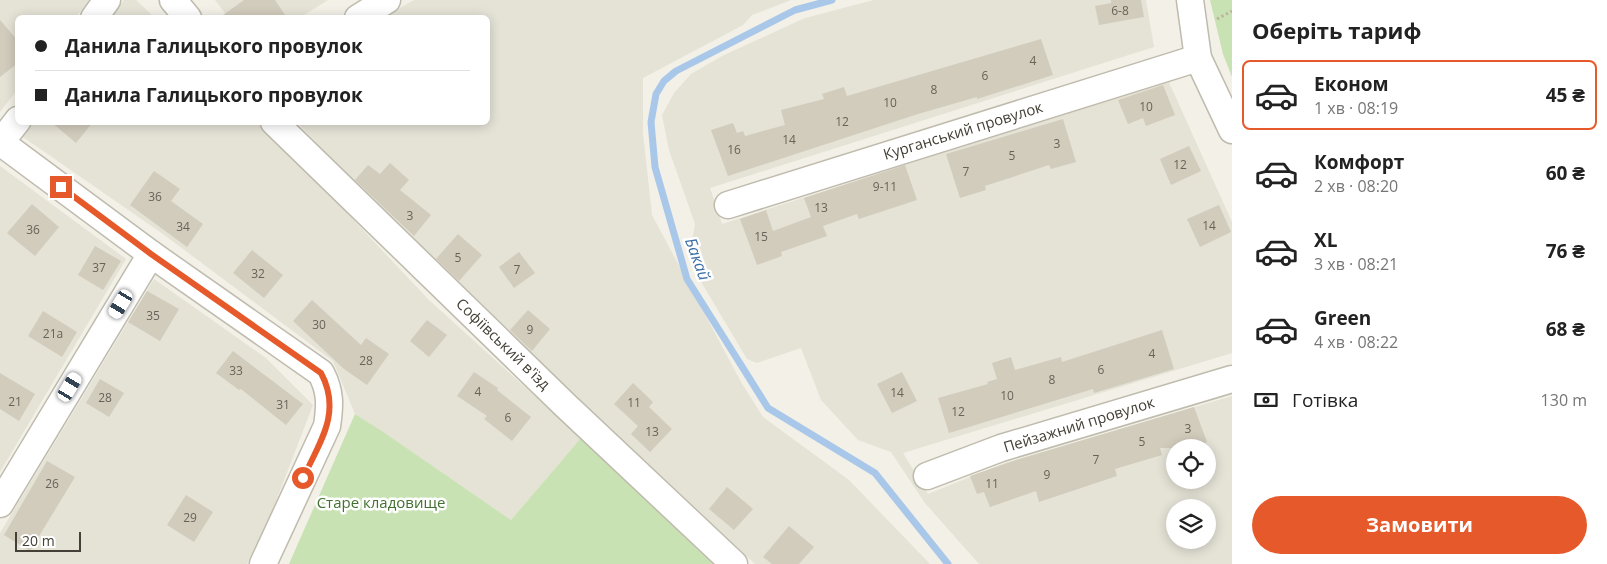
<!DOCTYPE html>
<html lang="uk">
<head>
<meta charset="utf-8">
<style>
	body { margin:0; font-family:"Open Sans",sans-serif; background:#f6f6f6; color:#222; height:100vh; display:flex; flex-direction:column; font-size:19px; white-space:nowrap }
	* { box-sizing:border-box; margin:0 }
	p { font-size:16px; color:#767676 }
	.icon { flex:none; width:28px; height:28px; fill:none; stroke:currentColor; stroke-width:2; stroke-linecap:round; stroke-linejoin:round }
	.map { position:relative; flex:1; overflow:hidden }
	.sheet { display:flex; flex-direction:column; background:#fff; width:375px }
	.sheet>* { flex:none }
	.top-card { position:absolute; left:15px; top:15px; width:475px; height:110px; border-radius:8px; box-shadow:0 2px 12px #0003; display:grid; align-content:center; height:110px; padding:0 20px; background:#fff }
	.controls { position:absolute; left:1166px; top:439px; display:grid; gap:10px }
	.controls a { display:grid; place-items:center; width:50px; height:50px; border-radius:50%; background:#fff; box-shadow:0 2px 12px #0003; font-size:25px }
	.scale { position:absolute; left:15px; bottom:12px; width:66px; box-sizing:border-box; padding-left:5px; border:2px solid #444037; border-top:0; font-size:14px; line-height:18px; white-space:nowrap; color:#444037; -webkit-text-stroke:4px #fff; paint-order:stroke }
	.end { position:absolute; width:22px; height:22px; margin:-11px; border:6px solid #e6592a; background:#fff; box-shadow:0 0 0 2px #fff }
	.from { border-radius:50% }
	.car { position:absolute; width:15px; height:30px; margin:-15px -8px; border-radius:6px; box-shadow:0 0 4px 1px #0007; background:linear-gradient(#fff 24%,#345 0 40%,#fff 0 76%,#345 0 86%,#fff 0) }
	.top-card b { display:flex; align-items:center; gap:18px; height:48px; font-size:19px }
	.top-card b+b { border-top:1px solid #e0e0e0 }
	.top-card i { width:12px; height:12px; background:#222 }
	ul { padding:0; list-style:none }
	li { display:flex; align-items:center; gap:15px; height:70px; margin:0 10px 8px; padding:0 10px; border:2px solid transparent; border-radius:8px }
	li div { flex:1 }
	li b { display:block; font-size:19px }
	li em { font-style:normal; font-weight:700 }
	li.current { border-color:#e6592a }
	li>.icon { width:45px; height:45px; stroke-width:1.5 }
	h2 { padding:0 20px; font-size:22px; line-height:60px }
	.pay { display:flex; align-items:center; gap:12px; height:55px; padding:0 20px; font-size:19px }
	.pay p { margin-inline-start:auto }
	.action { display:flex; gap:10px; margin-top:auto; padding:10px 20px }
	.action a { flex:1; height:58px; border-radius:30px; background:#e6592a; color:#fff; font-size:20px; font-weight:700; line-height:58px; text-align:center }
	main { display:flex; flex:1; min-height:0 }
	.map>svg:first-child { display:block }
	.residential { fill:#e5e2d6; fill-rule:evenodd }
	.green { fill:#c9e2b3 }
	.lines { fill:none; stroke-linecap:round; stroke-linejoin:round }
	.stream { stroke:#a9c8e9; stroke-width:7 }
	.building { fill:#d2ccbd }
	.street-casing { stroke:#bfbbad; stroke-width:29 }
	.path { stroke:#bdb59d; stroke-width:3; stroke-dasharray:2.5 2.5; stroke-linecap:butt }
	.street { stroke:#fff; stroke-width:26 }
	.route { stroke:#e6592a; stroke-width:6 }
	.labels { text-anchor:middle; stroke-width:5; stroke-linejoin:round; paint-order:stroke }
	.number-label { font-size:12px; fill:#686358 }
	.street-label { font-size:15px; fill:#444037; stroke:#fff }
	.park-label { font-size:15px; fill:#42702f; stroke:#fff }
	.water-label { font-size:16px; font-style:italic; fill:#3a6ea6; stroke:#fff }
</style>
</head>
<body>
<main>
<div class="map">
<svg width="1232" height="564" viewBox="0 0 1232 564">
	<rect width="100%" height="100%" fill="#f2f0e7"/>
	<!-- residential -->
	<g class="residential">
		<polygon points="0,0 89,0 76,17 18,18 17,90 0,112"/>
		<polygon points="124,0 136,0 154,17 111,17"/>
		<polygon points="215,0 328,0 299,18 228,17"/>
		<polygon points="414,0 791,0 752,15 743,25 643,78 643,134 652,215 741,382 763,417 849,480 930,564 755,564 434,261 353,182 298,123 488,122 488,18 384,17"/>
		<path d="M874,0H1146L1154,47L710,188L722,224L1168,80L1232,222V353L903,453L928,494L1005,463L1232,396V564H979L925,503L891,452L858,440L821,400L801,348L757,363L747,359L694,270L687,245L693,236L695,224L669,150L662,115L674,93L691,74L724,55L805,18ZM1175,448H1208V480H1175ZM1175,508H1208V540H1175Z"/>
		<polygon points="34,123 262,123 429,300 581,438 511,520 382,431 355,414 333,361 163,234 23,137"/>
		<polygon points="0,166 126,259 0,472"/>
		<polygon points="154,279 266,358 313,405 271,514 247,564 0,564 0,533"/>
	</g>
	<!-- green -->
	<g class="green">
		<polygon points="1210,0 1232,0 1232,77 1223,54"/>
		<polygon points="355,414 382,431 511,520 581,438 713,564 289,564"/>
	</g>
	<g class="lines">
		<!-- stream -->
		<polyline class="stream" points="832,0 795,10 676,71 664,81 656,94 651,122 655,167 687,279 768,408 875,473 948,564"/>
	</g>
	<!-- building -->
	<g class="building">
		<polygon points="244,0 275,0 287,18 219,18"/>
		<polygon points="1111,0 1141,0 1144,17 1099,25 1095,6 1111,3"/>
		<polygon points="0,20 18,41 18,63 0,77"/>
		<polygon points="1041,39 1053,75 977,99 977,97 918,114 728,176 711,130 733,123 737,133 743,131 745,136 785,125 781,110 824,99 822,94 844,87 847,96"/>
		<polygon points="1163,85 1175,115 1146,126 1143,118 1128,124 1118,100"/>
		<polygon points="1063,119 1076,162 1051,169 1049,165 985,186 986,190 960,198 946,154"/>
		<polygon points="51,122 93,122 76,143"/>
		<polygon points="1189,146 1201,171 1171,185 1160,159"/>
		<polygon points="390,163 409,180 400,190 431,215 414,236 355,180 368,165 380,174"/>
		<polygon points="905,165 917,200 859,219 857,214 823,226 827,236 781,252 782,256 757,265 740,219 766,210 773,231 811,217 804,198"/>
		<polygon points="154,171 180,189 171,201 203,224 187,247 130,205"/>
		<polygon points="32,204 59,227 35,256 7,233"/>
		<polygon points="1219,205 1231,232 1200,247 1187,219"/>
		<polygon points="458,234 482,255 459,281 436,259"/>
		<polygon points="95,246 121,261 103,290 78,275"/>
		<polygon points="252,250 283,275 264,298 233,273"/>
		<polygon points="519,252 535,273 514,288 499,267"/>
		<polygon points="147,291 179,309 160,341 128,322"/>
		<polygon points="312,300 361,345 366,338 389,354 367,385 344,369 293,321"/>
		<polygon points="528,310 550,329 532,351 510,330"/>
		<polygon points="43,311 77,332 62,357 28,336"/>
		<polygon points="427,320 447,335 429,357 410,341"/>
		<polygon points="1162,330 1174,369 1094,393 1093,389 949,433 938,398 988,384 987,382 997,379 992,363 1011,357 1015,370 1061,357 1062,362"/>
		<polygon points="233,351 303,404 286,425 241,389 239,390 216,373"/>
		<polygon points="474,372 498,388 497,390 531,417 512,441 484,419 487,416 457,396"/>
		<polygon points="902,372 917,401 892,413 877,384"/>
		<polygon points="0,373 35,394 19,421 0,409"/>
		<polygon points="100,379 124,393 109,417 86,403"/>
		<polygon points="633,383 653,402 649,407 672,429 650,452 631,434 638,426 614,404"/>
		<polygon points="1194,407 1207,442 1192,448 1160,448 1162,455 1115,469 1117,476 1039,502 1036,491 990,507 984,492 977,494 970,476 1016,460"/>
		<polygon points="47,461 75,477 30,551 4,535"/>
		<polygon points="727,487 753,509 734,530 709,509"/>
		<polygon points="186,495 213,512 194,542 167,525"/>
		<polygon points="789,526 814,547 799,564 772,564 763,557"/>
	</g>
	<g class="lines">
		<defs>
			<g id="street">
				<polyline points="173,0 188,18"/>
				<polyline points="1190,0 1198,58 1232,130"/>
				<polyline points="94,18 107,0"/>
				<polyline points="358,18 387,0"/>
				<polyline points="274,122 564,404 734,564"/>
				<path d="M0,142L151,254L321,373C331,392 330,406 327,426L263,564"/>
				<polyline points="0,143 18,120"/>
				<polyline points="728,205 1198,58"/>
				<polyline points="927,476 1001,448 1232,379"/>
				<polyline points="0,504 151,254"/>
			</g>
		</defs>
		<!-- street casing -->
		<use href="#street" class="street-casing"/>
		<!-- path -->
		<polyline class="path" points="1217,19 1232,11"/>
		<!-- street -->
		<use href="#street" class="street"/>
	</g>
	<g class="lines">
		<!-- route -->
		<path class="route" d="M61,187L151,254L321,373C342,412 320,442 303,478"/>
	</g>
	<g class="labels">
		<!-- number labels -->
		<g class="number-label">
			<text x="1120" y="15">6-8</text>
			<text x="1033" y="65">4</text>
			<text x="985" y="80">6</text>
			<text x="934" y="94">8</text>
			<text x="890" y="107">10</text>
			<text x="1146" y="111">10</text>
			<text x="842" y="126">12</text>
			<text x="789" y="144">14</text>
			<text x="1057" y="148">3</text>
			<text x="734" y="154">16</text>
			<text x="1012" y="160">5</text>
			<text x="1180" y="169">12</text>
			<text x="966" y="176">7</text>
			<text x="885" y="191">9-11</text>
			<text x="155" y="201">36</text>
			<text x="821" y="212">13</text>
			<text x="410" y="220">3</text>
			<text x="1209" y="230">14</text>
			<text x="183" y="231">34</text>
			<text x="33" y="234">36</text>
			<text x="761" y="241">15</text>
			<text x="458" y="262">5</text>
			<text x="99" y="272">37</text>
			<text x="517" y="274">7</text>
			<text x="258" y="278">32</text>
			<text x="153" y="320">35</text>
			<text x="319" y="329">30</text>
			<text x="530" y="334">9</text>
			<text x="53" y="338">21а</text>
			<text x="1152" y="358">4</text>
			<text x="366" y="365">28</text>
			<text x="1101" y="374">6</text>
			<text x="236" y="375">33</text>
			<text x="1052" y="384">8</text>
			<text x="478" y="396">4</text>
			<text x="897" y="397">14</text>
			<text x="1007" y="400">10</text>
			<text x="105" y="402">28</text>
			<text x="15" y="406">21</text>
			<text x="634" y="407">11</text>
			<text x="283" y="409">31</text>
			<text x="958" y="416">12</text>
			<text x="508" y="422">6</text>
			<text x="1188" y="433">3</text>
			<text x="652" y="436">13</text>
			<text x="1142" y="446">5</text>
			<text x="1096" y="464">7</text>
			<text x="1047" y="479">9</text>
			<text x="52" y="488">26</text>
			<text x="992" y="488">11</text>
			<text x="190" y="522">29</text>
		</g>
		<!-- street labels -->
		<g class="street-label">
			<text transform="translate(963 131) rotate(-17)" y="5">Курганський провулок</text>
			<text transform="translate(503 344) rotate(44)" y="5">Софіївський в'їзд</text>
			<text transform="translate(1079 425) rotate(-17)" y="5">Пейзажний провулок</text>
		</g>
		<!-- park labels -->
		<g class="park-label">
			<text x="381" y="508">Старе кладовище</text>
		</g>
		<!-- water labels -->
		<g class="water-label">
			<text transform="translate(698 259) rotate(70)" y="6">Бакай</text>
		</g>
	</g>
</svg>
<div class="controls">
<a><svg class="icon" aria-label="locate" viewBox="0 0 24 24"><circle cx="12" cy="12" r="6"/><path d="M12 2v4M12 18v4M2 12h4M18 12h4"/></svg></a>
<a><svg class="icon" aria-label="layers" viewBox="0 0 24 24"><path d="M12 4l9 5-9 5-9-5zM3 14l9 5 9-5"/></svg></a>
</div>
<div class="scale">20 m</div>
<i class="end from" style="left:303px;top:478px"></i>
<i class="end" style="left:61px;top:187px"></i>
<i class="car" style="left:121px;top:304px;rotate:211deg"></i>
<i class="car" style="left:70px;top:387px;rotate:31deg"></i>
<div class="top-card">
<b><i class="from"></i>Данила Галицького провулок</b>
<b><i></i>Данила Галицького провулок</b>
</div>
</div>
<section class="sheet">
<h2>Оберіть тариф</h2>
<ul>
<li class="current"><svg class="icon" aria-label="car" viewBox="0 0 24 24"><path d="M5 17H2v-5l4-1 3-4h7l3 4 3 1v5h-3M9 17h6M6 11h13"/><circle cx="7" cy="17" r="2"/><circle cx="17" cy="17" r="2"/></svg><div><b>Економ</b><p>1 хв · 08:19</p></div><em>45 ₴</em></li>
<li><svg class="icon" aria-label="car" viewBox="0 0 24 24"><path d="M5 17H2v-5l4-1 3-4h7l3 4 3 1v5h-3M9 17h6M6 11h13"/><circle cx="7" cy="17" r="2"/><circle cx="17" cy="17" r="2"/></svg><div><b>Комфорт</b><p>2 хв · 08:20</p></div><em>60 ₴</em></li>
<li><svg class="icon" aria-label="car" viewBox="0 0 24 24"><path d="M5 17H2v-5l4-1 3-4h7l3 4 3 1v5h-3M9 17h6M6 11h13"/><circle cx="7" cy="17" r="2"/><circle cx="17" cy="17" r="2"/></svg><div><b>XL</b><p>3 хв · 08:21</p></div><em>76 ₴</em></li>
<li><svg class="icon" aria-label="car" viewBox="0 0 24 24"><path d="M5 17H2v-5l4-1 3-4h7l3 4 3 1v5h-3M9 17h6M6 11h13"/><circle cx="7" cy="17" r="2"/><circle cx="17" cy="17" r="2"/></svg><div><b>Green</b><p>4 хв · 08:22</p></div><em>68 ₴</em></li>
</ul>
<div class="pay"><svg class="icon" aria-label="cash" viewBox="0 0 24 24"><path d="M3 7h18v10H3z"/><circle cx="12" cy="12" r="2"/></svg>Готівка<p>130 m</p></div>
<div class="action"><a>Замовити</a></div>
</section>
</main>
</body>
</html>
